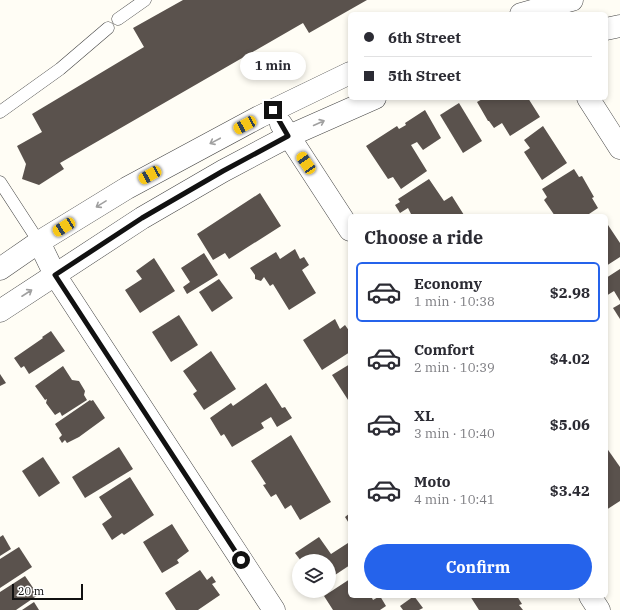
<!DOCTYPE html>
<html lang="en">
<head>
<meta charset="utf-8">
<style>
	body { margin:0; font-family:"IBM Plex Serif",serif; background:#f7f7f7; color:#2b2b33; height:100vh; display:flex; flex-direction:column; font-size:15px; white-space:nowrap }
	* { box-sizing:border-box; margin:0 }
	p { font-size:13px; color:#7c7c81 }
	.icon { flex:none; width:22px; height:22px; fill:none; stroke:currentColor; stroke-width:2; stroke-linecap:round; stroke-linejoin:round }
	.map { position:relative; flex:1; overflow:hidden }
	.sheet { position:absolute; left:348px; top:214px; width:260px; height:384px; display:flex; flex-direction:column; background:#fff; border-radius:6px; box-shadow:0 2px 6px #0003 }
	.sheet>* { flex:none }
	.banner { position:absolute; left:348px; top:12px; width:260px; height:88px; border-radius:6px; box-shadow:0 2px 6px #0003; display:grid; align-content:center; height:88px; padding:0 16px; background:#fff }
	.buttons { position:absolute; left:292px; top:554px; display:grid; gap:8px }
	.buttons a { display:grid; place-items:center; width:44px; height:44px; border-radius:50%; background:#fff; box-shadow:0 2px 6px #0003; font-size:20px }
	.scale { position:absolute; left:12px; bottom:10px; width:71px; box-sizing:border-box; padding-left:4px; border:2px solid #111; border-top:0; font-size:11px; line-height:14px; white-space:nowrap; color:#111; -webkit-text-stroke:3px #fff; paint-order:stroke }
	.end { position:absolute; width:18px; height:18px; margin:-9px; border:5px solid #111; background:#fff; box-shadow:0 0 0 2px #fff }
	.from { border-radius:50% }
	.bubble { position:absolute; height:28px; border-radius:14px; background:#fff; box-shadow:0 2px 6px #0003; font-size:13px; font-weight:700; line-height:28px; text-align:center }
	.car { position:absolute; width:12px; height:24px; margin:-12px -6px; border-radius:5px; box-shadow:0 0 3px 1px #0007; background:linear-gradient(#f5c518 24%,#345 0 40%,#f5c518 0 76%,#345 0 86%,#f5c518 0) }
	.banner b { display:flex; align-items:center; gap:14px; height:38px; font-size:15px }
	.banner b+b { border-top:1px solid #e1e1e2 }
	.banner i { width:10px; height:10px; background:#2b2b33 }
	ul { padding:0; list-style:none }
	li { display:flex; align-items:center; gap:12px; height:60px; margin:0 8px 6px; padding:0 8px; border:2px solid transparent; border-radius:6px }
	li div { flex:1 }
	li b { display:block; font-size:15px }
	li em { font-style:normal; font-weight:700 }
	li.current { border-color:#2563eb }
	li>.icon { width:36px; height:36px; stroke-width:1.5 }
	h2 { padding:0 16px; font-size:18px; line-height:48px }
	.button { display:flex; gap:8px; margin-top:auto; padding:8px 16px }
	.button a { flex:1; height:46px; border-radius:24px; background:#2563eb; color:#fff; font-size:16px; font-weight:700; line-height:46px; text-align:center }
	.map>svg:first-child { display:block }
	.building { fill:#5a524d }
	.lines { fill:none; stroke-linecap:round; stroke-linejoin:round }
	.service-casing { stroke:#444; stroke-width:13 }
	.minor-casing { stroke:#444; stroke-width:23 }
	.service { stroke:#fff; stroke-width:12 }
	.minor { stroke:#fff; stroke-width:22 }
	.oneway { stroke:#a0a0a0 }
	.route { stroke:#111; stroke-width:5 }
</style>
</head>
<body>
<div class="map">
<svg width="620" height="610" viewBox="0 0 620 610">
	<rect width="100%" height="100%" fill="#fffdf5"/>
	<!-- building -->
	<g class="building">
		<polygon points="183,0 367,0 309,33 303,23 60,163 64,169 39,185 22,179 26,164 17,146 42,132 32,114 144,47 133,28"/>
		<polygon points="484,98 528,98 540,117 510,136 502,123 494,128 489,121 488,121 477,102"/>
		<polygon points="459,103 482,141 463,153 440,115"/>
		<polygon points="425,110 441,138 423,150 417,142 411,145 427,171 401,189 393,177 388,179 366,146 397,126 399,129 406,125 405,123"/>
		<polygon points="543,126 567,163 542,180 524,152 530,148 524,140"/>
		<polygon points="574,169 579,177 582,176 594,197 592,198 598,208 586,216 555,216 544,200 547,197 542,189"/>
		<polygon points="429,179 444,201 452,196 464,215 462,216 412,216 408,208 400,213 395,205 400,202 398,199"/>
		<polygon points="260,193 281,226 229,259 225,253 213,260 197,234"/>
		<polygon points="606,224 607,226 608,225 620,243 620,257 606,266"/>
		<polygon points="295,249 300,259 304,257 309,265 302,270 316,293 289,310 273,284 270,286 264,277 261,281 255,279 255,275 250,268 276,252 280,259"/>
		<polygon points="204,253 218,275 187,294 183,287 190,282 181,268"/>
		<polygon points="154,258 175,291 140,313 125,290 142,279 136,271"/>
		<polygon points="620,269 620,301 614,291 606,296 606,278"/>
		<polygon points="219,279 233,298 212,312 199,292"/>
		<polygon points="620,304 620,319 613,308"/>
		<polygon points="179,315 198,345 171,362 152,332"/>
		<polygon points="335,319 340,329 345,325 350,332 350,340 348,341 350,345 350,352 322,370 303,340"/>
		<polygon points="51,331 65,351 29,374 24,366 21,368 14,358 43,338 42,337"/>
		<polygon points="211,351 236,389 204,410 193,394 197,391 183,371"/>
		<polygon points="350,364 350,403 332,375"/>
		<polygon points="63,366 72,380 79,381 85,391 84,395 87,400 62,416 60,412 55,415 46,403 47,399 45,400 35,386"/>
		<polygon points="0,374 6,383 0,386"/>
		<polygon points="266,383 282,408 285,407 292,418 277,427 271,417 261,423 264,428 232,447 224,434 221,436 210,418 231,403 233,406"/>
		<polygon points="90,400 91,401 93,400 105,418 79,437 67,443 65,440 62,443 59,438 62,435 55,424"/>
		<polygon points="291,435 331,502 300,520 291,505 285,509 276,494 271,497 263,485 266,484 251,461"/>
		<polygon points="119,447 133,469 85,498 72,477"/>
		<polygon points="606,447 620,467 620,501 606,510"/>
		<polygon points="43,457 60,483 39,497 22,471"/>
		<polygon points="130,477 154,515 124,535 122,533 112,540 102,524 112,517 99,497"/>
		<polygon points="350,513 350,525 345,517"/>
		<polygon points="172,524 189,551 177,560 179,563 162,573 143,542"/>
		<polygon points="3,535 11,549 0,556 0,537"/>
		<polygon points="319,537 331,554 348,543 350,547 350,565 329,579 329,561 301,561 295,553"/>
		<polygon points="19,547 32,567 0,588 0,559"/>
		<polygon points="200,570 207,580 212,576 216,582 212,584 220,595 198,610 176,610 165,593"/>
		<polygon points="25,576 38,595 16,610 0,610 0,592"/>
		<polygon points="350,579 350,596 371,596 373,600 380,596 386,606 380,610 333,610 324,596"/>
		<polygon points="414,596 423,608 419,610 403,610 400,606"/>
		<polygon points="470,596 517,596 522,604 519,605 523,610 479,610"/>
		<polygon points="34,602 39,610 22,610"/>
	</g>
	<g class="lines">
		<defs>
			<g id="service">
				<polyline points="118,19 145,0"/>
				<polyline points="0,112 60,69 108,28"/>
				<polyline points="0,182 39,242"/>
			</g>
			<g id="minor">
				<polyline points="521,14 572,0"/>
				<polyline points="606,29 620,26"/>
				<polyline points="588,98 620,148"/>
				<polyline points="281,124 350,230"/>
				<polyline points="39,242 55,275 274,610"/>
				<polyline points="0,269 39,242 127,188 259,117 350,73"/>
				<polyline points="0,311 142,218 223,171 289,136 375,98"/>
				<polyline points="590,596 599,610"/>
			</g>
		</defs>
		<!-- service casing -->
		<use href="#service" class="service-casing"/>
		<!-- minor casing -->
		<use href="#minor" class="minor-casing"/>
		<!-- service -->
		<use href="#service" class="service"/>
		<!-- minor -->
		<use href="#minor" class="minor"/>
	</g>
	<!-- one-way arrows -->
	<defs><path id="oneway-shaft" d="M-6 0H5M1.5-3L5.5 0L1.5 3" fill="none" stroke-width="1.6" stroke-linecap="round" stroke-linejoin="round"/></defs>
	<g class="oneway">
		<use href="#oneway-shaft" transform="translate(319 123) rotate(-24)"/>
		<use href="#oneway-shaft" transform="translate(215 141) rotate(152)"/>
		<use href="#oneway-shaft" transform="translate(101 204) rotate(148)"/>
		<use href="#oneway-shaft" transform="translate(27 293) rotate(-33)"/>
	</g>
	<g class="lines">
		<!-- route -->
		<polyline class="route" points="241,560 55,275 142,218 223,171 288,136 273,110"/>
	</g>
</svg>
<div class="buttons">
<a><svg class="icon" aria-label="layers" viewBox="0 0 24 24"><path d="M12 4l9 5-9 5-9-5zM3 14l9 5 9-5"/></svg></a>
</div>
<div class="scale">20 m</div>
<i class="end from" style="left:241px;top:560px"></i>
<i class="end" style="left:273px;top:110px"></i>
<div class="bubble" style="left:240px;top:52px;width:66px">1 min</div>
<i class="car" style="left:245px;top:125px;rotate:242deg"></i>
<i class="car" style="left:306px;top:163px;rotate:326deg"></i>
<i class="car" style="left:150px;top:175px;rotate:241deg"></i>
<i class="car" style="left:64px;top:227px;rotate:238deg"></i>
<div class="banner">
<b><i class="from"></i>6th Street</b>
<b><i></i>5th Street</b>
</div>
<section class="sheet">
<h2>Choose a ride</h2>
<ul>
<li class="current"><svg class="icon" aria-label="car" viewBox="0 0 24 24"><path d="M5 17H2v-5l4-1 3-4h7l3 4 3 1v5h-3M9 17h6M6 11h13"/><circle cx="7" cy="17" r="2"/><circle cx="17" cy="17" r="2"/></svg><div><b>Economy</b><p>1 min · 10:38</p></div><em>$2.98</em></li>
<li><svg class="icon" aria-label="car" viewBox="0 0 24 24"><path d="M5 17H2v-5l4-1 3-4h7l3 4 3 1v5h-3M9 17h6M6 11h13"/><circle cx="7" cy="17" r="2"/><circle cx="17" cy="17" r="2"/></svg><div><b>Comfort</b><p>2 min · 10:39</p></div><em>$4.02</em></li>
<li><svg class="icon" aria-label="car" viewBox="0 0 24 24"><path d="M5 17H2v-5l4-1 3-4h7l3 4 3 1v5h-3M9 17h6M6 11h13"/><circle cx="7" cy="17" r="2"/><circle cx="17" cy="17" r="2"/></svg><div><b>XL</b><p>3 min · 10:40</p></div><em>$5.06</em></li>
<li><svg class="icon" aria-label="car" viewBox="0 0 24 24"><path d="M5 17H2v-5l4-1 3-4h7l3 4 3 1v5h-3M9 17h6M6 11h13"/><circle cx="7" cy="17" r="2"/><circle cx="17" cy="17" r="2"/></svg><div><b>Moto</b><p>4 min · 10:41</p></div><em>$3.42</em></li>
</ul>
<div class="button"><a>Confirm</a></div>
</section>
</div>
</body>
</html>
